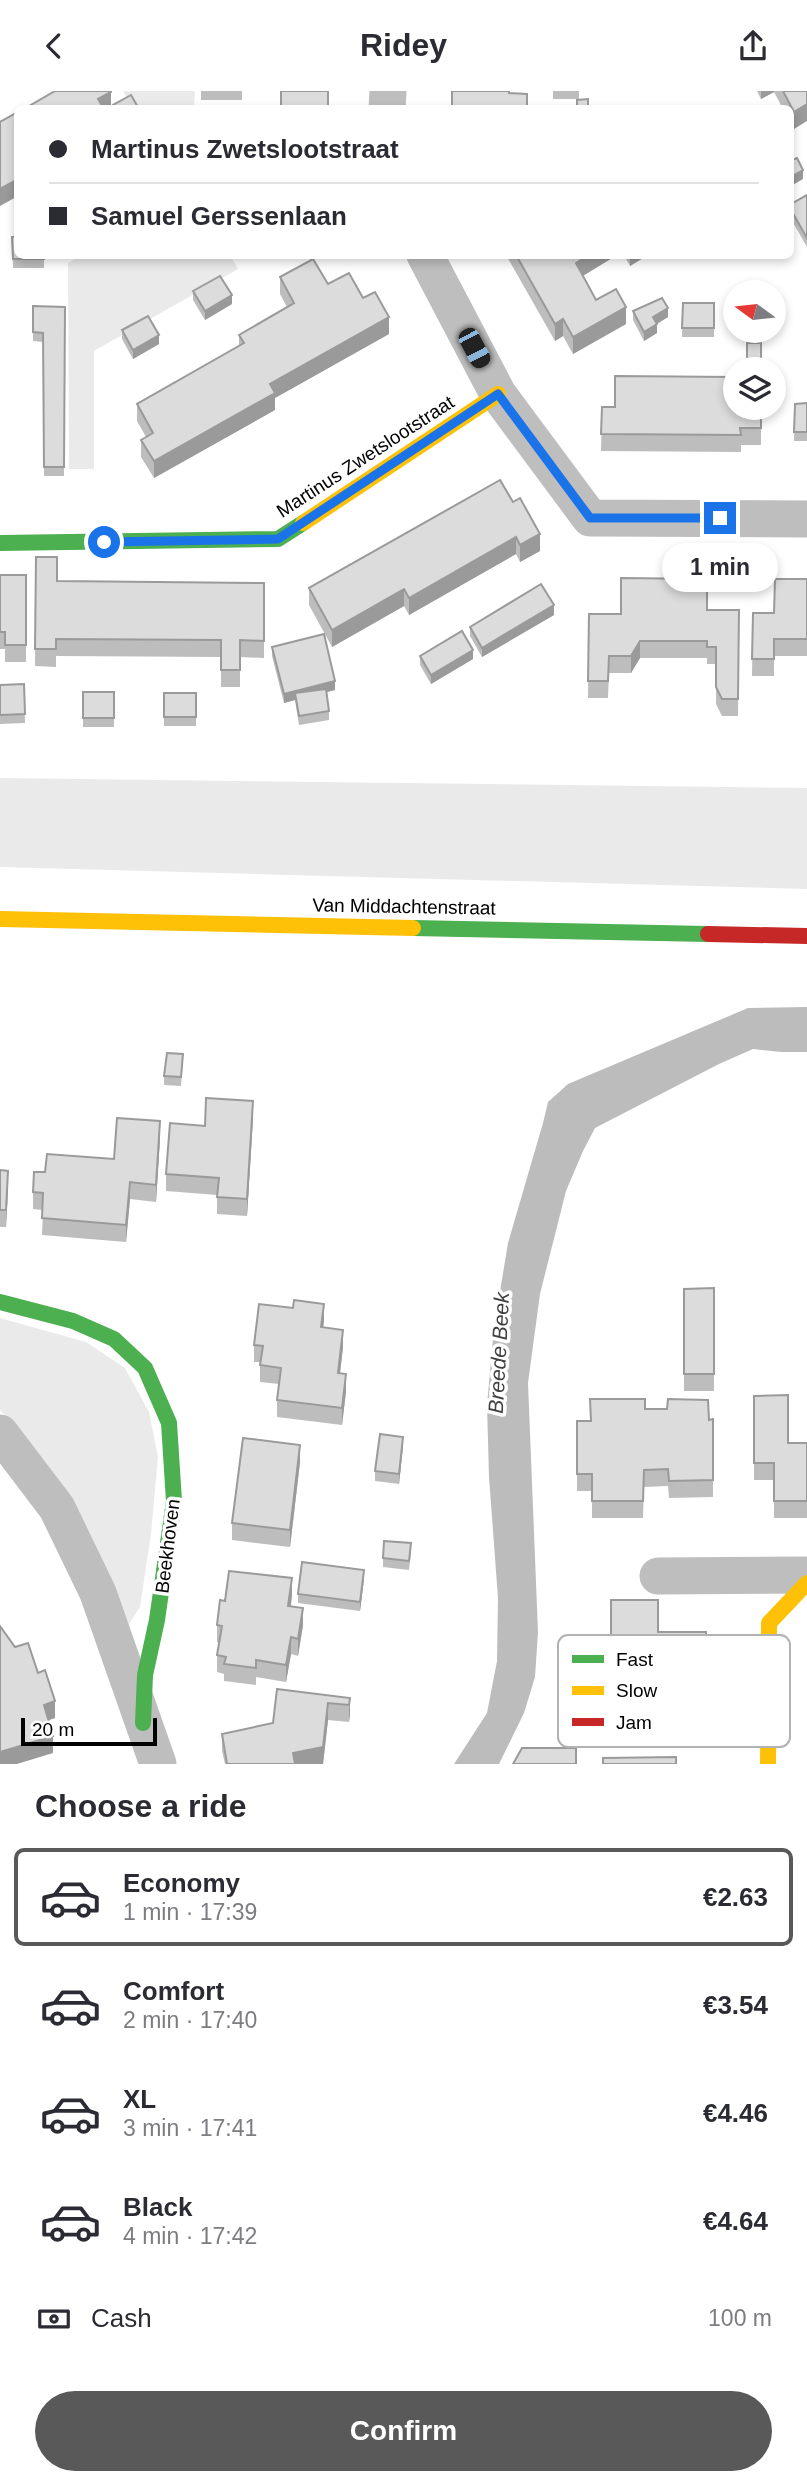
<!DOCTYPE html>
<html lang="en">
<head>
<meta charset="utf-8">
<style>
	body { margin:0; font-family:Arial,sans-serif; background:#f7f7f7; color:#2b2b33; height:100vh; display:flex; flex-direction:column; font-size:26px; white-space:nowrap }
	* { box-sizing:border-box; margin:0 }
	p { font-size:23px; color:#7c7c81 }
	.icon { flex:none; width:38px; height:38px; fill:none; stroke:currentColor; stroke-width:2; stroke-linecap:round; stroke-linejoin:round }
	.map { position:relative; height:1673px; overflow:hidden }
	.side { display:flex; flex-direction:column; background:#fff; flex:1 }
	.side>* { flex:none }
	.banner { position:absolute; left:14px; top:14px; width:780px; height:154px; border-radius:10px; box-shadow:0 4px 10px #0003; display:grid; align-content:center; height:154px; padding:0 35px; background:#fff }
	.needle { width:46px; rotate:285deg }
	.tools { position:absolute; left:723px; top:189px; display:grid; gap:14px }
	.tools a { display:grid; place-items:center; width:63px; height:63px; border-radius:50%; background:#fff; box-shadow:0 4px 10px #0003; font-size:35px }
	.scale { position:absolute; left:21px; bottom:18px; width:136px; box-sizing:border-box; padding-left:7px; border:4px solid #000; border-top:0; font-size:19px; line-height:24px; white-space:nowrap; color:#000; -webkit-text-stroke:5px #fff; paint-order:stroke }
	.end { position:absolute; width:32px; height:32px; margin:-16px; border:9px solid #1a73e8; background:#fff; box-shadow:0 0 0 4px #fff }
	.from { border-radius:50% }
	.bubble { position:absolute; height:49px; border-radius:24px; background:#fff; box-shadow:0 4px 10px #0003; font-size:23px; font-weight:600; line-height:49px; text-align:center }
	.car { position:absolute; width:21px; height:42px; margin:-21px -10px; border-radius:9px; box-shadow:0 0 5px 2px #0007; background:linear-gradient(#222 24%,#8ab4d8 0 40%,#222 0 76%,#8ab4d8 0 86%,#222 0) }
	.banner b { display:flex; align-items:center; gap:24px; height:66px; font-size:26px }
	.banner b+b { border-top:2px solid #e1e1e2 }
	.banner i { width:18px; height:18px; background:#2b2b33 }
	ul { padding:0; list-style:none }
	li { display:flex; align-items:center; gap:21px; height:98px; margin:0 14px 10px; padding:0 21px; border:4px solid transparent; border-radius:10px }
	li div { flex:1 }
	li b { display:block; font-size:26px }
	li em { font-style:normal; font-weight:600 }
	li.current { border-color:#595959 }
	li>.icon { width:63px; height:63px; stroke-width:1.5 }
	h2 { padding:0 35px; font-size:32px; line-height:84px }
	.pay { display:flex; align-items:center; gap:18px; height:77px; padding:0 35px; font-size:26px }
	.pay p { margin-inline-start:auto }
	.primary-button { display:flex; gap:14px; margin-top:auto; padding:14px 35px }
	.primary-button a { flex:1; height:80px; border-radius:42px; background:#595959; color:#fff; font-size:28px; font-weight:600; line-height:80px; text-align:center }
	header { display:flex; justify-content:space-between; align-items:center; height:91px; padding:0 35px; background:#fff; font-size:32px; font-weight:600 }
	.map>svg:first-child { display:block }
	.green { fill:#eaeaea }
	.water { fill:#bcbcbc }
	.lines { fill:none; stroke-linecap:round; stroke-linejoin:round }
	.street { stroke:#bebebe; stroke-width:37 }
	.fast { stroke:#4caf50; stroke-width:16 }
	.slow { stroke:#ffc107; stroke-width:16 }
	.jam { stroke:#c62828; stroke-width:16 }
	.wall { fill:#bdbdbd }
	.shaded-wall { fill:#9a9a9a }
	.building { fill:#dcdcdc; stroke:#9a9a9a; stroke-width:2 }
	.route { stroke:#1a73e8; stroke-width:9 }
	.labels { text-anchor:middle; stroke-width:7; stroke-linejoin:round; paint-order:stroke }
	.street-label { font-size:19px; fill:#000; stroke:#fff }
	.water-label { font-size:21px; font-style:italic; fill:#404040; stroke:#fff }
	.key { fill:#fff; stroke:#b2b2b2; stroke-width:2 }
	.key-label { font-size:19px; fill:#000 }
</style>
</head>
<body>
<header><svg class="icon" aria-label="back" viewBox="0 0 24 24"><path d="M15 5l-7 7 7 7"/></svg>Ridey<svg class="icon" aria-label="share" viewBox="0 0 24 24"><path d="M12 15V3M7 8l5-5 5 5M5 13v7h14v-7"/></svg></header>
<div class="map">
<svg width="807" height="1673" viewBox="0 0 807 1673">
	<rect width="100%" height="100%" fill="#fff"/>
	<!-- green -->
	<g class="green">
		<polygon points="123,0 195,0 194,17 132,17"/>
		<polygon points="82,164 230,164 238,178 94,260 94,378 69,378 68,172"/>
		<polygon points="0,687 807,697 807,798 0,776"/>
		<polygon points="0,1227 86,1251 125,1277 149,1321 158,1366 151,1443 140,1516 127,1536 28,1349 0,1319"/>
	</g>
	<!-- water -->
	<polygon class="water" points="807,916 807,961 781,961 753,958 719,973 595,1037 583,1060 566,1100 540,1203 528,1292 538,1541 535,1586 524,1622 499,1673 454,1673 487,1622 497,1570 498,1507 489,1386 487,1314 494,1237 508,1152 543,1032 548,1011 568,993 748,917"/>
	<g class="lines">
		<!-- street -->
		<g class="street">
			<polyline points="387,18 388,0"/>
			<polyline points="425,164 498,303 590,427 807,428"/>
			<polyline points="0,1342 57,1417 98,1502 158,1673"/>
			<polyline points="658,1485 807,1484"/>
		</g>
		<!-- fast -->
		<g class="fast">
			<polyline points="0,452 278,448 303,432"/>
			<polyline points="413,837 708,843"/>
			<polyline points="0,1211 73,1230 114,1248 145,1277 169,1332 174,1410 157,1529 145,1584 143,1632"/>
		</g>
		<!-- slow -->
		<g class="slow">
			<polyline points="303,432 498,303"/>
			<polyline points="0,828 413,837"/>
			<polyline points="768,1673 769,1532 807,1492"/>
		</g>
		<!-- jam -->
		<polyline class="jam" points="708,843 807,845"/>
	</g>
	<!-- wall -->
	<g class="wall">
		<rect x="201" y="0" width="41" height="9"/>
		<rect x="553" y="0" width="26" height="8"/>
		<polygon points="757,0 807,0 794,38 791,32 791,18 783,18 774,1 761,8"/>
		<polygon points="807,104 807,156 791,128 791,113"/>
		<polygon points="12,146 44,164 44,177 13,177"/>
		<polygon points="506,164 617,164 583,185 596,209 626,233 573,263 563,245 555,250"/>
		<polygon points="624,164 648,164 630,175"/>
		<polygon points="280,186 328,193 363,207 389,243 275,307 275,319 154,387 141,366 141,349 146,346 137,330 137,313 239,255 239,244 287,216 280,203"/>
		<polygon points="193,200 232,213 205,229 193,209"/>
		<polygon points="683,212 714,212 714,246 682,246"/>
		<polygon points="33,215 65,216 64,385 44,385 43,251 33,250"/>
		<polygon points="633,220 668,226 657,233 657,242 644,250 633,229"/>
		<polygon points="122,239 159,253 133,268 122,248"/>
		<polygon points="807,312 807,350 794,350 795,313"/>
		<polygon points="602,316 761,317 761,354 741,354 741,361 601,360"/>
		<polygon points="500,389 540,460 520,471 516,463 409,524 404,515 332,556 309,514 309,497"/>
		<polygon points="36,466 57,490 264,492 264,567 240,566 240,596 221,596 221,566 56,565 56,576 35,575"/>
		<polygon points="0,484 26,484 26,571 5,571 5,558 0,558"/>
		<polygon points="807,488 807,565 774,565 774,585 752,585 753,522 774,522"/>
		<polygon points="707,519 739,519 738,625 722,625 716,613 716,573 707,573 707,567 640,567 631,582 609,582 608,607 588,607 589,523 621,523"/>
		<polygon points="554,524 482,566 470,545 470,536"/>
		<polygon points="272,556 335,599 326,601 329,620 329,629 299,634 295,609 284,612 272,565"/>
		<polygon points="420,565 473,568 431,593 420,574"/>
		<polygon points="24,593 25,632 0,633 0,594"/>
		<rect x="83" y="601" width="31" height="35"/>
		<rect x="164" y="602" width="32" height="33"/>
		<polygon points="183,972 181,995 164,994 164,985"/>
		<polygon points="253,1027 247,1125 217,1123 217,1104 166,1100 166,1083 205,1035"/>
		<polygon points="160,1047 156,1111 130,1108 126,1151 42,1144 43,1119 33,1118 33,1101 45,1081 114,1068"/>
		<polygon points="0,1072 0,1079 8,1097 6,1136 0,1136"/>
		<polygon points="714,1197 714,1300 684,1300 684,1198"/>
		<polygon points="324,1230 323,1236 343,1256 340,1282 346,1300 342,1334 277,1326 277,1309 279,1293 260,1291 260,1271 254,1271 254,1254"/>
		<polygon points="754,1305 788,1352 807,1352 807,1427 774,1427 774,1389 754,1389"/>
		<polygon points="590,1308 709,1329 713,1328 713,1406 669,1407 668,1395 644,1396 643,1427 592,1427 592,1400 577,1400 577,1330 591,1330"/>
		<polygon points="403,1355 399,1393 375,1390 375,1380"/>
		<polygon points="300,1371 290,1456 232,1449 232,1432"/>
		<polygon points="411,1461 409,1479 383,1476 383,1467"/>
		<polygon points="364,1488 360,1520 298,1512 298,1503"/>
		<polygon points="292,1504 291,1516 303,1534 298,1565 291,1563 286,1591 256,1586 256,1594 224,1590 224,1583 217,1581 217,1564 219,1552 217,1551 217,1534 225,1510"/>
		<polygon points="611,1509 658,1541 706,1541 706,1586 704,1586 705,1643 640,1643 640,1570 611,1570"/>
		<polygon points="277,1598 350,1607 349,1631 328,1629 323,1673 225,1673 222,1660 222,1643 273,1632"/>
	</g>
	<!-- shaded-wall -->
	<g class="shaded-wall">
		<polygon points="761,0 774,0 774,1 761,8"/>
		<polygon points="111,1 111,18 98,18 98,8"/>
		<polygon points="807,13 807,30 794,38 794,21"/>
		<polygon points="803,79 803,88 791,95 791,86"/>
		<polygon points="18,88 18,105 0,115 0,98"/>
		<polygon points="588,164 617,164 576,189 576,172"/>
		<polygon points="632,164 648,164 630,175 630,166"/>
		<polygon points="232,204 232,213 205,229 205,220"/>
		<polygon points="626,216 626,233 573,263 573,246"/>
		<polygon points="668,217 668,226 653,235 653,226"/>
		<polygon points="389,226 389,243 275,307 275,319 154,387 154,370 270,293"/>
		<polygon points="563,228 563,245 555,250 555,233"/>
		<polygon points="657,233 657,242 644,250 644,241"/>
		<polygon points="159,244 159,253 133,268 133,259"/>
		<polygon points="540,443 540,460 520,471 520,454"/>
		<polygon points="516,446 516,463 409,524 409,507"/>
		<polygon points="404,498 404,515 332,556 332,539"/>
		<polygon points="554,514 554,524 482,566 482,557"/>
		<polygon points="640,550 640,567 631,582 631,565"/>
		<polygon points="473,559 473,568 431,593 431,584"/>
		<polygon points="335,590 335,599 296,609 295,602 295,609 284,612 284,603"/>
		<polygon points="253,1010 253,1027 247,1125 247,1108"/>
		<polygon points="160,1030 160,1047 156,1111 156,1094"/>
		<polygon points="8,1080 8,1097 6,1136 6,1119"/>
		<polygon points="130,1091 130,1108 126,1151 126,1134"/>
		<polygon points="324,1213 324,1230 321,1253 321,1236"/>
		<polygon points="343,1239 343,1256 338,1299 338,1282"/>
		<polygon points="346,1283 346,1300 342,1334 342,1317"/>
		<polygon points="403,1346 403,1355 399,1393 399,1383"/>
		<polygon points="300,1354 300,1371 290,1456 290,1439"/>
		<polygon points="364,1479 364,1488 360,1520 360,1511"/>
		<polygon points="292,1487 292,1504 288,1532 288,1515"/>
		<polygon points="303,1517 303,1534 298,1565 298,1548"/>
		<polygon points="291,1546 291,1563 286,1591 286,1574"/>
		<polygon points="350,1607 350,1624 349,1631 349,1614"/>
		<polygon points="55,1610 55,1627 44,1631 44,1614"/>
		<polygon points="328,1612 328,1629 323,1673 293,1673 293,1662"/>
		<polygon points="53,1645 53,1662 17,1673 0,1673 0,1661"/>
	</g>
	<!-- building -->
	<g class="building">
		<polygon points="55,0 111,0 111,1 98,8 104,18 24,18"/>
		<rect x="281" y="0" width="47" height="18"/>
		<polygon points="452,0 509,0 509,2 527,3 527,18 457,18 457,16 452,16"/>
		<polygon points="783,0 807,0 807,13 794,21"/>
		<polygon points="131,4 139,18 115,18 113,14"/>
		<polygon points="588,8 588,18 577,18 577,9"/>
		<polygon points="18,21 18,88 0,98 0,31"/>
		<polygon points="797,67 803,79 791,86 791,68 792,69"/>
		<polygon points="807,104 807,147 791,119 791,113"/>
		<polygon points="12,146 18,146 18,164 44,164 44,168 13,168"/>
		<polygon points="516,164 588,164 576,172 596,209 616,198 626,216 573,246 563,228 555,233"/>
		<polygon points="313,168 328,193 349,182 363,207 375,201 389,226 270,293 275,302 154,370 141,349 153,342 137,313 244,252 239,244 294,212 280,186"/>
		<polygon points="220,185 232,204 205,220 193,200"/>
		<polygon points="662,207 668,217 653,226 657,233 644,241 633,220"/>
		<polygon points="683,212 714,212 714,237 682,237"/>
		<polygon points="33,215 65,216 64,376 44,376 43,242 33,241"/>
		<polygon points="148,225 159,244 133,259 122,239"/>
		<rect x="747" y="252" width="14" height="26"/>
		<polygon points="615,285 735,286 735,317 761,317 761,337 740,337 741,344 601,343 602,316 615,316"/>
		<polygon points="807,312 807,341 794,341 795,313"/>
		<polygon points="500,389 513,411 520,407 540,443 520,454 516,446 409,507 404,498 332,539 309,497"/>
		<polygon points="36,466 57,466 57,490 264,492 264,550 240,549 240,579 221,579 221,549 56,548 56,558 35,558"/>
		<polygon points="0,484 26,484 26,554 5,554 5,541 0,541"/>
		<polygon points="621,487 707,488 707,519 739,519 738,608 722,608 716,596 716,556 707,556 707,550 640,550 631,565 609,565 608,590 588,590 589,523 621,523"/>
		<polygon points="775,488 807,488 807,548 774,548 774,568 752,568 753,522 774,522"/>
		<polygon points="541,493 554,514 482,557 470,536"/>
		<polygon points="462,540 473,559 431,584 420,565"/>
		<polygon points="324,543 335,590 284,603 272,556"/>
		<polygon points="24,593 25,623 0,624 0,594"/>
		<polygon points="326,598 329,620 299,625 295,602"/>
		<rect x="83" y="601" width="31" height="26"/>
		<rect x="164" y="602" width="32" height="24"/>
		<polygon points="167,962 183,963 181,986 164,985"/>
		<polygon points="206,1007 253,1010 247,1108 217,1106 219,1087 166,1083 170,1032 205,1035"/>
		<polygon points="117,1027 160,1030 156,1094 130,1091 126,1134 42,1127 43,1102 33,1101 34,1081 45,1081 47,1063 114,1068"/>
		<polygon points="0,1079 8,1080 6,1119 0,1119"/>
		<polygon points="714,1197 714,1283 684,1283 684,1198"/>
		<polygon points="294,1209 324,1213 321,1236 343,1239 338,1282 346,1283 342,1317 277,1309 281,1277 260,1274 263,1255 254,1254 259,1213 293,1217"/>
		<polygon points="788,1304 788,1352 807,1352 807,1410 774,1410 774,1372 754,1372 754,1305"/>
		<polygon points="590,1308 645,1308 645,1318 667,1318 668,1308 708,1309 709,1329 713,1328 713,1389 669,1390 668,1378 644,1379 643,1410 592,1410 592,1383 577,1383 577,1330 591,1330"/>
		<polygon points="380,1343 403,1346 399,1383 375,1380"/>
		<polygon points="243,1347 300,1354 290,1439 232,1432"/>
		<polygon points="384,1450 411,1452 409,1470 383,1467"/>
		<polygon points="302,1471 364,1479 360,1511 298,1503"/>
		<polygon points="229,1480 292,1487 288,1515 303,1517 298,1548 291,1546 286,1574 256,1569 256,1577 224,1573 226,1566 217,1564 222,1535 217,1534 220,1509 225,1510"/>
		<polygon points="611,1509 658,1509 658,1541 706,1541 706,1569 704,1569 705,1626 640,1626 640,1553 611,1553"/>
		<polygon points="0,1535 15,1556 28,1552 38,1582 45,1579 55,1610 44,1614 53,1645 0,1661"/>
		<polygon points="277,1598 350,1607 349,1614 328,1612 323,1656 293,1662 295,1673 227,1673 222,1643 273,1632"/>
		<polygon points="522,1657 576,1657 576,1673 513,1673"/>
		<polygon points="676,1666 676,1673 603,1673 603,1667"/>
	</g>
	<g class="lines">
		<!-- route -->
		<polyline class="route" points="104,451 278,448 498,303 590,427 720,427"/>
	</g>
	<g class="labels">
		<!-- street labels -->
		<g class="street-label">
			<text transform="translate(365 365) rotate(-33)" y="7">Martinus Zwetslootstraat</text>
			<text transform="translate(404 815) rotate(1)" y="7">Van Middachtenstraat</text>
			<text transform="translate(167 1455) rotate(-83)" y="7">Beekhoven</text>
		</g>
		<!-- water labels -->
		<g class="water-label">
			<text transform="translate(499 1262) rotate(-87)" y="7">Breede Beek</text>
		</g>
	</g>
	<!-- legend -->
	<rect x="558" y="1544" width="232" height="112" rx="10" class="key"/>
	<rect x="572" y="1564" width="32" height="8" fill="#4caf50"/>
	<rect x="572" y="1595" width="32" height="9" fill="#ffc107"/>
	<rect x="572" y="1627" width="32" height="8" fill="#c62828"/>
	<g class="key-label">
		<text x="616" y="1575">Fast</text>
		<text x="616" y="1606">Slow</text>
		<text x="616" y="1638">Jam</text>
	</g>
</svg>
<div class="tools">
<a><svg class="needle" viewBox="-14 -14 28 28"><path d="M0-13l5 13h-10z" fill="#e53935"/><path d="M0 13l5-13h-10z" fill="#7c7c81"/></svg></a>
<a><svg class="icon" aria-label="layers" viewBox="0 0 24 24"><path d="M12 4l9 5-9 5-9-5zM3 14l9 5 9-5"/></svg></a>
</div>
<div class="scale">20 m</div>
<i class="end from" style="left:104px;top:451px"></i>
<i class="end" style="left:720px;top:427px"></i>
<div class="bubble" style="left:662px;top:452px;width:116px">1 min</div>
<i class="car" style="left:474px;top:257px;rotate:152deg"></i>
<div class="banner">
<b><i class="from"></i>Martinus Zwetslootstraat</b>
<b><i></i>Samuel Gerssenlaan</b>
</div>
</div>
<section class="side">
<h2>Choose a ride</h2>
<ul>
<li class="current"><svg class="icon" aria-label="car" viewBox="0 0 24 24"><path d="M5 17H2v-5l4-1 3-4h7l3 4 3 1v5h-3M9 17h6M6 11h13"/><circle cx="7" cy="17" r="2"/><circle cx="17" cy="17" r="2"/></svg><div><b>Economy</b><p>1 min · 17:39</p></div><em>€2.63</em></li>
<li><svg class="icon" aria-label="car" viewBox="0 0 24 24"><path d="M5 17H2v-5l4-1 3-4h7l3 4 3 1v5h-3M9 17h6M6 11h13"/><circle cx="7" cy="17" r="2"/><circle cx="17" cy="17" r="2"/></svg><div><b>Comfort</b><p>2 min · 17:40</p></div><em>€3.54</em></li>
<li><svg class="icon" aria-label="car" viewBox="0 0 24 24"><path d="M5 17H2v-5l4-1 3-4h7l3 4 3 1v5h-3M9 17h6M6 11h13"/><circle cx="7" cy="17" r="2"/><circle cx="17" cy="17" r="2"/></svg><div><b>XL</b><p>3 min · 17:41</p></div><em>€4.46</em></li>
<li><svg class="icon" aria-label="car" viewBox="0 0 24 24"><path d="M5 17H2v-5l4-1 3-4h7l3 4 3 1v5h-3M9 17h6M6 11h13"/><circle cx="7" cy="17" r="2"/><circle cx="17" cy="17" r="2"/></svg><div><b>Black</b><p>4 min · 17:42</p></div><em>€4.64</em></li>
</ul>
<div class="pay"><svg class="icon" aria-label="cash" viewBox="0 0 24 24"><path d="M3 7h18v10H3z"/><circle cx="12" cy="12" r="2"/></svg>Cash<p>100 m</p></div>
<div class="primary-button"><a>Confirm</a></div>
</section>
</body>
</html>
